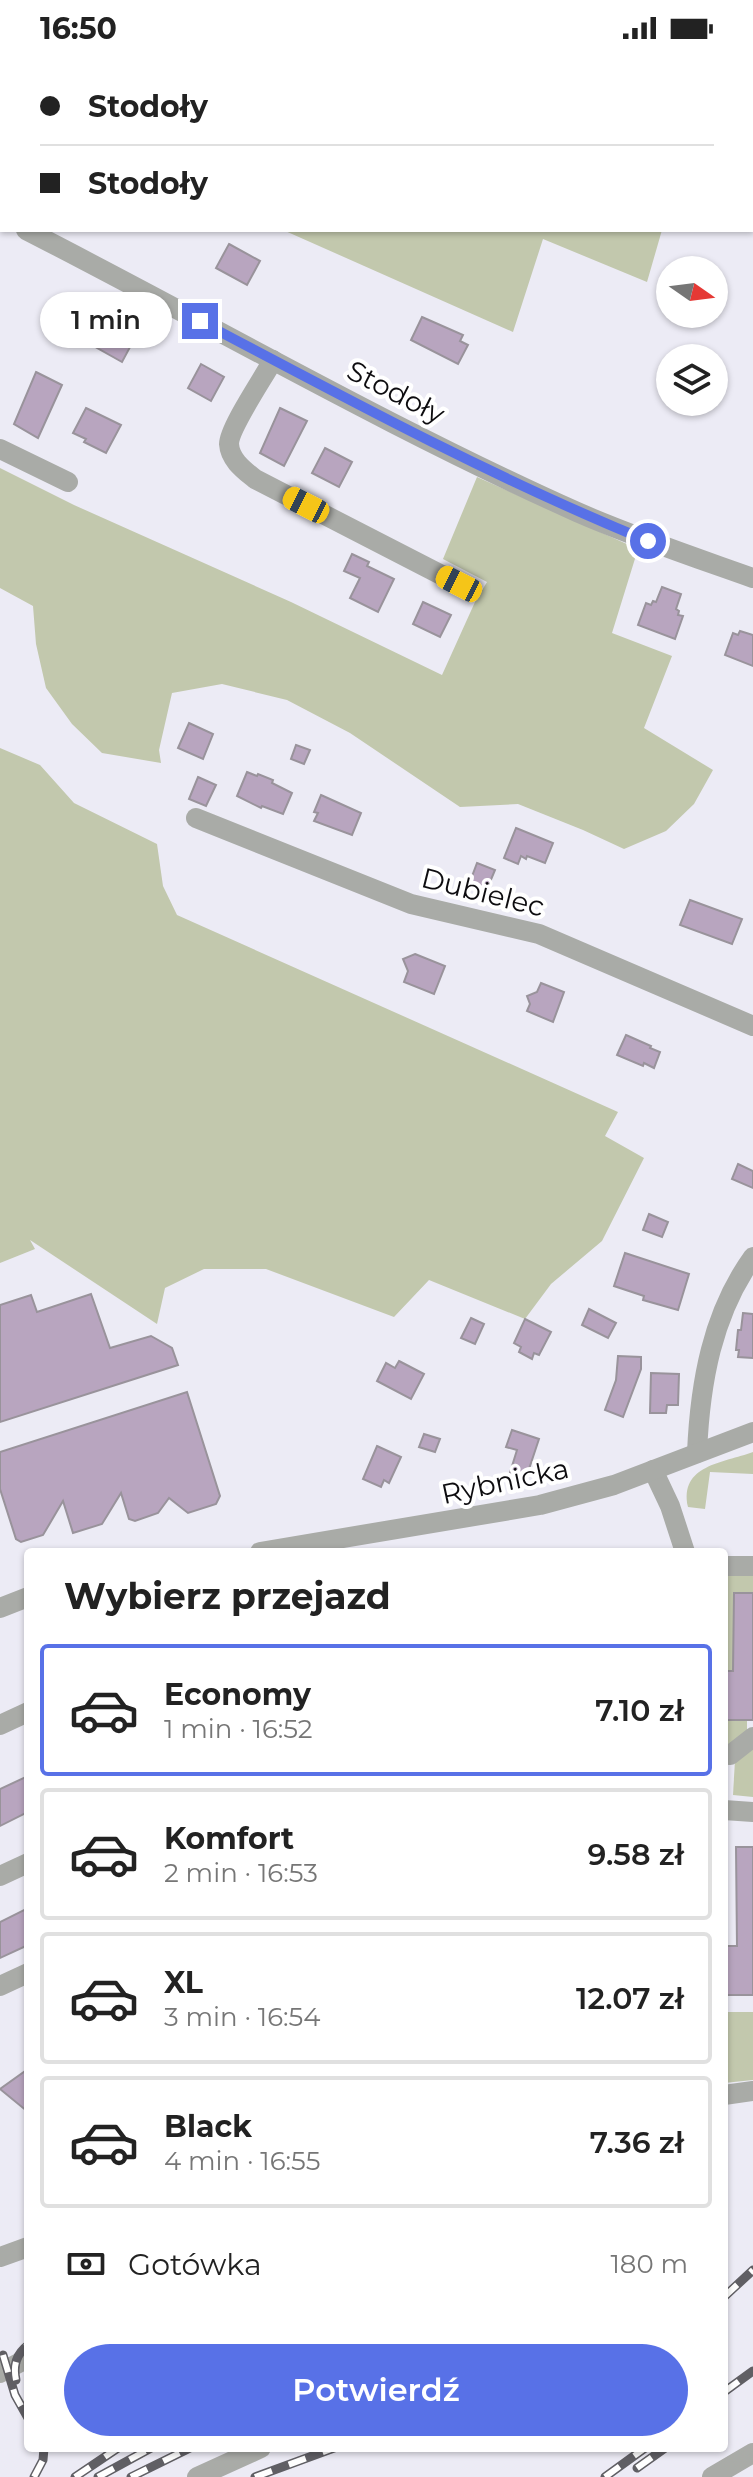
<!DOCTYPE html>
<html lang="pl">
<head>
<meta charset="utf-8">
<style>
	body { margin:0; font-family:Montserrat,sans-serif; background:#f6f6f6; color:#222; height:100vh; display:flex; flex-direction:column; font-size:30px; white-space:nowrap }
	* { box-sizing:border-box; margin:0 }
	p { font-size:26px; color:#767676 }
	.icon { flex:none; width:44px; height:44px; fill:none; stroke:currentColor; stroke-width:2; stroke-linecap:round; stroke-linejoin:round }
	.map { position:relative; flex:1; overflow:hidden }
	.sheet { position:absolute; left:24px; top:1492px; width:704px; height:904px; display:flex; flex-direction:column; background:#fff; border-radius:8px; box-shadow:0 2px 6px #0004 }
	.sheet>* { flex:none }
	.hud { position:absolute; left:0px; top:0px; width:754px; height:176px; box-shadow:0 2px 6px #0004; display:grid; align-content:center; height:176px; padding:0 40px; background:#fff }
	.needle { width:52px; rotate:104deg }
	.controls { position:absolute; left:656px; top:200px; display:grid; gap:16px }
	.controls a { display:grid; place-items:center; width:72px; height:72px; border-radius:50%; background:#fff; box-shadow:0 2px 6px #0004; font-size:40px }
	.end { position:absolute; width:36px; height:36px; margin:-18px; border:10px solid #5871e7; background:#fff; box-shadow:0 0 0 4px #fff }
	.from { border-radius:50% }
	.bubble { position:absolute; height:56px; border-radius:28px; background:#fff; box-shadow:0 2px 6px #0004; font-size:26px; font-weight:600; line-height:56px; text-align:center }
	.car { position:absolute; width:24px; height:48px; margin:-24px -12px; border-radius:10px; box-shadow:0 0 6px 2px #0007; background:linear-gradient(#f5c518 24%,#345 0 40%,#f5c518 0 76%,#345 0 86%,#f5c518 0) }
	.hud b { display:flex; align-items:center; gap:28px; height:76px; font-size:30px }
	.hud b+b { border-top:2px solid #e0e0e0 }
	.hud i { width:20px; height:20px; background:#222 }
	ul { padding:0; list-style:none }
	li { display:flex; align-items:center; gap:24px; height:132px; margin:0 16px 12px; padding:0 24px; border:4px solid #e0e0e0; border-radius:8px }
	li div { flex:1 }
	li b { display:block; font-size:30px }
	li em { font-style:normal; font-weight:600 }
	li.current { border-color:#5871e7 }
	li>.icon { width:72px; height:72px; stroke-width:1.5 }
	h2 { padding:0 40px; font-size:36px; line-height:96px }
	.pay { display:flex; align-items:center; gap:20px; height:88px; padding:0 40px; font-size:30px }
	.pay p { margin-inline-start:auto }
	.cta { display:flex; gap:16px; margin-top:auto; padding:16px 40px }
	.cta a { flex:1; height:92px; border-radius:48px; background:#5871e7; color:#fff; font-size:32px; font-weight:600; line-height:92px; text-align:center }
	.status { display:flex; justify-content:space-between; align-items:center; height:56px; padding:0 40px; background:#fff; direction:ltr }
	.status svg { height:22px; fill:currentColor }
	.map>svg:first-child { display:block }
	.green { fill:#c2c8ad }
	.building { fill:#b8a5bf; stroke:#99939b; stroke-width:2 }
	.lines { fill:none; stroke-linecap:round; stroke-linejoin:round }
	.minor { stroke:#a9aba7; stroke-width:20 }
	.rail-casing { stroke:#605f64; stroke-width:9 }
	.rail { stroke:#fff; stroke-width:6; stroke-dasharray:18; stroke-linecap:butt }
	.route { stroke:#5871e7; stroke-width:10 }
	.labels { text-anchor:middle; stroke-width:8; stroke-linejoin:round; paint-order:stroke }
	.street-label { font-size:28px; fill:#0d0c0f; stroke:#fff }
</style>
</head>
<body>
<div class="status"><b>16:50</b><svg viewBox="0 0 49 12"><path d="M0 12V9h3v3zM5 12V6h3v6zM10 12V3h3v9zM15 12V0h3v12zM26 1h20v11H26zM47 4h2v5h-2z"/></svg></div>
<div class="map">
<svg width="753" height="2421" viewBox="0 0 753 2421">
	<rect width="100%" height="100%" fill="#ecebf5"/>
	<!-- green -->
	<g class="green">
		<polygon points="0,0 647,0 652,2 2,2 2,42 0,41"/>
		<polygon points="283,174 662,174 647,226 543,183 513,276"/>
		<polygon points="0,412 74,449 291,546 442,619 475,546 487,526 443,503 477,421 638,493 612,577 672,600 644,672 713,714 694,748 666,775 624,793 583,774 518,748 460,751 350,677 287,644 222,628 172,637 159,694 161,707 102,697 72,668 46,632 36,588 33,550 0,532"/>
		<polygon points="0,692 40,709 74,747 157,788 163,830 177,859 618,1056 605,1080 644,1102 602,1185 551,1228 525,1263 429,1224 394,1261 266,1213 204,1213 165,1232 157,1268 30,1184 35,1193 0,1207"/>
		<path d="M753,1396V1418L710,1416L705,1453L688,1451C679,1409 723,1407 753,1396Z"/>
		<polygon points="724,1514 753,1515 753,1537 734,1538 734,1615 724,1615"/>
		<polygon points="724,1664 747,1664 747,1676 724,1695"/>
		<polygon points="753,1690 753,1741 733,1739 735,1704"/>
		<polygon points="724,1956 753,1956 753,2024 724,2027"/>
	</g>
	<!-- building -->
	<g class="building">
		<polygon points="229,188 260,205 247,229 216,212"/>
		<polygon points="422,261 463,279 460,285 468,289 458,308 411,284"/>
		<polygon points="106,263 136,280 122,306 92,289"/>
		<polygon points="201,308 224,321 211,345 188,332"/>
		<polygon points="36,316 62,329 38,382 14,368"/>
		<polygon points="86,352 121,369 106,397 84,386 86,383 73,377"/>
		<polygon points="280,352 307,365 284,410 260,397"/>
		<polygon points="325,392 352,406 339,431 312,417"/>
		<polygon points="352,498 369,506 367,510 394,523 378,556 350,542 360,522 344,515"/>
		<polygon points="662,531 681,538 676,553 679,555 678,559 683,560 675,583 638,569 646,547 651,549 653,545 656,546"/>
		<polygon points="423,546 451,559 440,581 413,568"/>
		<polygon points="740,575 753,579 753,610 725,599 733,577 738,579"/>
		<polygon points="189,667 213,678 203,703 178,692"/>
		<polygon points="296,689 310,694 304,708 291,703"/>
		<polygon points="247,716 257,720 258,718 273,724 272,727 292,737 283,758 262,750 261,752 237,740"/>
		<polygon points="198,721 216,729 206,750 189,743"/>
		<polygon points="321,739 361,757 352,779 314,765 318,757 314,756"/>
		<polygon points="516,772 553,787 545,807 527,800 526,803 521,800 518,808 504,802"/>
		<polygon points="477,807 495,814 485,838 468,831"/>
		<polygon points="690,844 742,863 732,888 680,869"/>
		<polygon points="415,898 445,910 434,938 404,926 408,915 403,903"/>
		<polygon points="541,927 564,936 553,966 527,955 530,948 527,940 537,936"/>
		<polygon points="626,979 651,990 650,992 660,996 654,1012 644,1007 643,1010 617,999"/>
		<polygon points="738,1108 753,1115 753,1132 732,1123"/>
		<polygon points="649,1158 668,1166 662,1181 643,1174"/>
		<polygon points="625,1197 689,1218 678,1254 643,1244 644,1240 614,1230"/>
		<polygon points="91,1238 110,1292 151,1280 172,1292 178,1309 0,1366 0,1249 31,1239 37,1256"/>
		<polygon points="589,1253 616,1267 608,1282 582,1269"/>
		<polygon points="743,1257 753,1258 753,1302 738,1301 739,1294 736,1294 738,1274 741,1274"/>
		<polygon points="471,1262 484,1268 475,1288 461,1282"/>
		<polygon points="525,1263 551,1276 539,1299 534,1297 532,1303 519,1296 521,1291 514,1287"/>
		<polygon points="618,1300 641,1301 641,1313 623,1361 605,1354 616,1324"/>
		<polygon points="399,1305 424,1318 411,1343 377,1325 386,1307 395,1312"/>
		<polygon points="651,1317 679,1318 678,1349 667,1349 666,1357 650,1357"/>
		<polygon points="187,1336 220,1440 216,1448 188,1457 169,1442 158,1457 135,1465 129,1463 121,1437 102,1468 73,1477 63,1445 43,1479 21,1486 16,1483 0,1433 0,1396"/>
		<polygon points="512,1374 539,1383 524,1428 508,1423 517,1394 506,1391"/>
		<polygon points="424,1378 440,1383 435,1396 419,1391"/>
		<polygon points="377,1390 401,1401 389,1427 384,1424 381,1431 363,1423"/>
		<polygon points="734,1537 753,1537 753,1664 724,1664 724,1615 733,1615"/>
		<polygon points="28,1720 28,1756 0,1770 0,1733"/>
		<polygon points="736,1791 753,1791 753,1939 725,1939 725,1890 737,1890"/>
		<polygon points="28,1852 28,1889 0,1902 0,1866"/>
		<polygon points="28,2013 28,2056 0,2033"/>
	</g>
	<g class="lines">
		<!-- minor -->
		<g class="minor">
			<polyline points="0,161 2,162"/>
			<path d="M26,174C210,268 389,372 577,456C634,481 694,501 753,522"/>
			<path d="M273,304C264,321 229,372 229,388C230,404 244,414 255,423L459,528"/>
			<polyline points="0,393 68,426"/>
			<polyline points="196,762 411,848 539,878 753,970"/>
			<path d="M697,1397C700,1327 712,1258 753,1201"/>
			<polyline points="653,1414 670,1450 685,1496"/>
			<polyline points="260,1496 540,1449 614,1429 753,1376"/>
			<polyline points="724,1510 753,1510"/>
			<polyline points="0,1552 28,1541"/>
			<polyline points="0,1669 28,1656"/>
			<polyline points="730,1699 753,1681"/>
			<polyline points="724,1754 753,1756"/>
			<polyline points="0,1820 28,1807"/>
			<polyline points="0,1930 28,1917"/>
			<polyline points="724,2039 753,2035"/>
			<polyline points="0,2201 28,2191"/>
			<polyline points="0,2317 28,2302"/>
			<polyline points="197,2421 261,2392"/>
			<polyline points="712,2421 753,2397"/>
		</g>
		<defs>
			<g id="rail">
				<polyline points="724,2241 753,2214"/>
				<polyline points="3,2299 15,2339 28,2362"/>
				<path d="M16,2324C13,2310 16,2298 28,2289"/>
				<polyline points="724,2336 753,2315"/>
				<polyline points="637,2412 665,2392"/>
				<polyline points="34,2421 43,2404 44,2392"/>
				<polyline points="75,2421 118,2392"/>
				<polyline points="98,2421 151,2392"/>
				<polyline points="131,2421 190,2392"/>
				<polyline points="255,2421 334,2392"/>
				<polyline points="605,2421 645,2392"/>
			</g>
		</defs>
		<!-- rail casing -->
		<use href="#rail" class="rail-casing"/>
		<!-- rail -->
		<use href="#rail" class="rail"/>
	</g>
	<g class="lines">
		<!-- route -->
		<path class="route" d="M200,265C347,343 494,422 648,485"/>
	</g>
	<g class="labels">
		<!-- street labels -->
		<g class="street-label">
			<text transform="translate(396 336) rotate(27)" y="10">Stodoły</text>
			<text transform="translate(483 836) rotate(14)" y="10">Dubielec</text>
			<text transform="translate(505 1425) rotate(-12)" y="10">Rybnicka</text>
		</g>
	</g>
</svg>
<div class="controls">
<a><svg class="needle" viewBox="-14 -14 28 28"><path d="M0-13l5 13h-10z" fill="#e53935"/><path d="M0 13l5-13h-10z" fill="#767676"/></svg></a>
<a><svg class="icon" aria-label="layers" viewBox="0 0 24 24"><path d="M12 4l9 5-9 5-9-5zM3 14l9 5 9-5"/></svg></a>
</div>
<i class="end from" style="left:648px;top:485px"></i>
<i class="end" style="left:200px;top:265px"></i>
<div class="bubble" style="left:40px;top:236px;width:132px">1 min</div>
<i class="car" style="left:306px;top:449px;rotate:297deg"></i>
<i class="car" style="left:459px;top:528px;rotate:297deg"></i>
<div class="hud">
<b><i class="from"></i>Stodoły</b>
<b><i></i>Stodoły</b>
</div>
<section class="sheet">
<h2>Wybierz przejazd</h2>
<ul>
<li class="current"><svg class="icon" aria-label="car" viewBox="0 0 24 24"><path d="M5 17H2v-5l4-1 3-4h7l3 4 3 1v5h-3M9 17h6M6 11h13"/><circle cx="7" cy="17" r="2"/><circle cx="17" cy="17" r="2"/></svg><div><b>Economy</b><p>1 min · 16:52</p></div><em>7.10 zł</em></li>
<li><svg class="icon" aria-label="car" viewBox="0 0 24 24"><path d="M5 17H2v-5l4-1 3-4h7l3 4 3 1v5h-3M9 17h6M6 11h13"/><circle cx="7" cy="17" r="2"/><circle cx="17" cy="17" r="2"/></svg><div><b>Komfort</b><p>2 min · 16:53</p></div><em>9.58 zł</em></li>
<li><svg class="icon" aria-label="car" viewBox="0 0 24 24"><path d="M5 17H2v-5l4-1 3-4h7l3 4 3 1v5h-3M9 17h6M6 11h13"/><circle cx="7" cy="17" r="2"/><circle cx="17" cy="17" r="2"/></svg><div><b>XL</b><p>3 min · 16:54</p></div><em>12.07 zł</em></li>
<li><svg class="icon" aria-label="car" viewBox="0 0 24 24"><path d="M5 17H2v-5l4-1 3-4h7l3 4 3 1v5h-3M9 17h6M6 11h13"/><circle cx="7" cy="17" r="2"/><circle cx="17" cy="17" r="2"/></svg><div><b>Black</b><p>4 min · 16:55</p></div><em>7.36 zł</em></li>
</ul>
<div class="pay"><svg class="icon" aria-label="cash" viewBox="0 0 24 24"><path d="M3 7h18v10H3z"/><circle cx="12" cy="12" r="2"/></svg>Gotówka<p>180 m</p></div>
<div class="cta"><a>Potwierdź</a></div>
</section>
</div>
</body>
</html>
